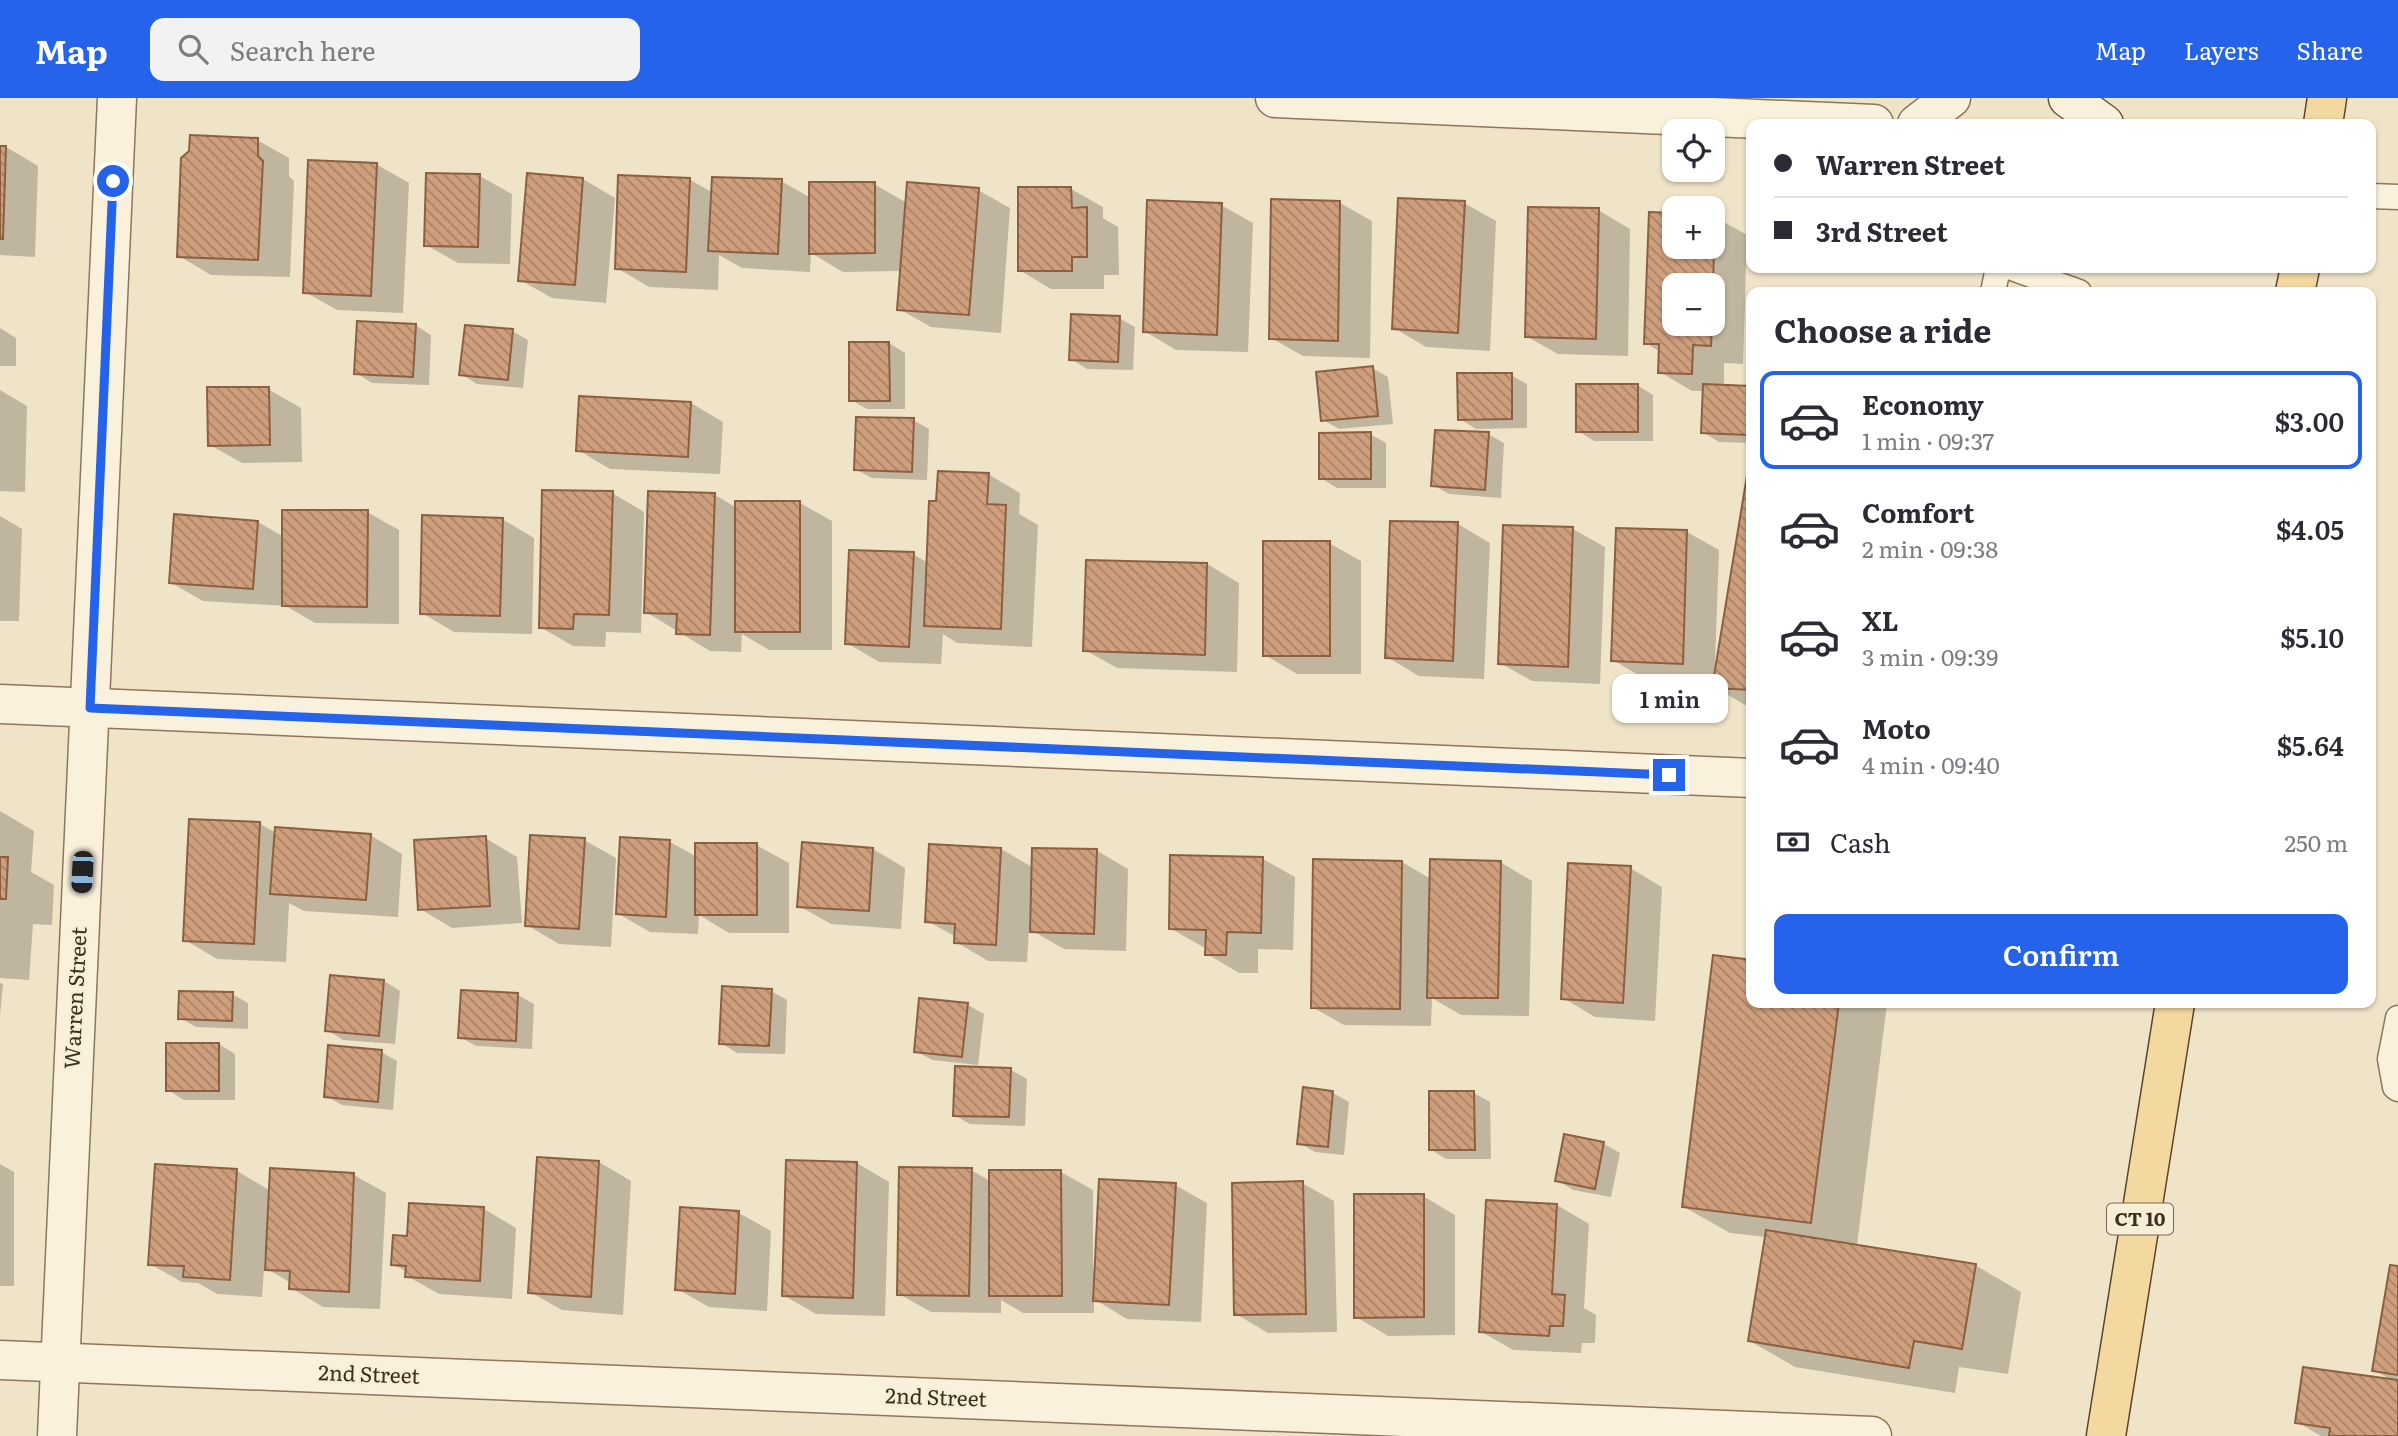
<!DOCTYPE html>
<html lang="en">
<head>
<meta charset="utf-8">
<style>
	body { margin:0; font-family:Literata,serif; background:#f2f2f3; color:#2b2b33; height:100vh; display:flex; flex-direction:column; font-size:26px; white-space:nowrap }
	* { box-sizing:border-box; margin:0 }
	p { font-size:23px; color:#7c7c81 }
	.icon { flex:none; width:38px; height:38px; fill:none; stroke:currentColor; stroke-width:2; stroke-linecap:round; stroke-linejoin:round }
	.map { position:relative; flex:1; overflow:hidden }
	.sheet { position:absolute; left:1746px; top:189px; width:630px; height:721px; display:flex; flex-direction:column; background:#fff; border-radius:14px; box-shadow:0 2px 5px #0004 }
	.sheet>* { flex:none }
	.top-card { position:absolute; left:1746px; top:21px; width:630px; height:154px; border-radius:14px; box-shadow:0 2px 5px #0004; display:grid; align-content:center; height:154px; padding:0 28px; background:#fff }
	.controls { position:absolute; left:1662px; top:21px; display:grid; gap:14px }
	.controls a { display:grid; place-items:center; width:63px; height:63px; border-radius:14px; background:#fff; box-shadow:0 2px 5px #0004; font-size:35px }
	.end { position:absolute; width:32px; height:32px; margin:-16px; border:9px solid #2563eb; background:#fff; box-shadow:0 0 0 4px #fff }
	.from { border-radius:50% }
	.bubble { position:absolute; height:49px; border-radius:14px; background:#fff; box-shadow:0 2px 5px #0004; font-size:23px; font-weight:600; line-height:49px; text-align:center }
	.car { position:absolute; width:21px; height:42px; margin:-21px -10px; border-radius:9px; box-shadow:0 0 5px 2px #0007; background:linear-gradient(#222 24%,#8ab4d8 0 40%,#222 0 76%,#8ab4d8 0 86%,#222 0) }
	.top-card b { display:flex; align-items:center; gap:24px; height:66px; font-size:26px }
	.top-card b+b { border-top:2px solid #e1e1e2 }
	.top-card i { width:18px; height:18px; background:#2b2b33 }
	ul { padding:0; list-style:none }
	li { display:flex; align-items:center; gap:21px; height:98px; margin:0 14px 10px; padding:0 14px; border:4px solid transparent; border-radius:14px }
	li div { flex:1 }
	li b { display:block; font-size:26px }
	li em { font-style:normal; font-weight:600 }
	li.selected { border-color:#2563eb }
	li>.icon { width:63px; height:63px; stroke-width:1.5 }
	h2 { padding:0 28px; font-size:32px; line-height:84px }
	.pay { display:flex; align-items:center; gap:18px; height:77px; padding:0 28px; font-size:26px }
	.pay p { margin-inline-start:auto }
	.action { display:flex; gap:14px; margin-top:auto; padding:14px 28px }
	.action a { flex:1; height:80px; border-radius:14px; background:#2563eb; color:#fff; font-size:28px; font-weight:600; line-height:80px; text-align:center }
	header { display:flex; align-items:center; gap:42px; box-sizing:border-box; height:98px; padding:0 35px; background:#2563eb; color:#fff }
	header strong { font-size:33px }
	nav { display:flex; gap:38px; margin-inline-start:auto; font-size:24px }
	.search { width:490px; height:63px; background:#f2f2f3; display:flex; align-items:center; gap:18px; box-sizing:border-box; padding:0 24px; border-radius:14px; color:#7c7c81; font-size:26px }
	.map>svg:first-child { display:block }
	.shadow { fill:#0003; fill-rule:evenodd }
	.building { fill:url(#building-back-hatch); stroke:#8d5f41; stroke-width:2 }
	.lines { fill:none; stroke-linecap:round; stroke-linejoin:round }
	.service-casing { stroke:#8d765c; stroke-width:27 }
	.minor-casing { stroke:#8d765c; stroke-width:41 }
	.secondary-casing { stroke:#6f573f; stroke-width:41 }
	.primary-casing { stroke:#5b4430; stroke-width:41 }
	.service { stroke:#faf1dc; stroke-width:24 }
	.minor { stroke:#faf1dc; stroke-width:38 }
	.secondary { stroke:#faf1dc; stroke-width:38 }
	.primary { stroke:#f3d9a0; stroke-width:38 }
	.route { stroke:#2563eb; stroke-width:9 }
	.labels { text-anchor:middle; stroke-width:5; stroke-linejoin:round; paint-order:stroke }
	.shield { fill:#f7eed8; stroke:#756857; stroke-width:2 }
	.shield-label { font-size:19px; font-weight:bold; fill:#3d2e20 }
	.street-label { font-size:21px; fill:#3d2e20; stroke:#f7eed8 }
</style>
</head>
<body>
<header>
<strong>Map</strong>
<div class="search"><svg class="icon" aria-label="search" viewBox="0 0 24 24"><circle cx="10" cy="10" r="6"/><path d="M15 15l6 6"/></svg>Search here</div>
<nav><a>Map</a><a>Layers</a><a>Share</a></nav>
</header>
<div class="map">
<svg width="2398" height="1338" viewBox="0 0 2398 1338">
	<defs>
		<pattern id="building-back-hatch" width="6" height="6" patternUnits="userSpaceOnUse" patternTransform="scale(1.75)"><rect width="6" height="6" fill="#cf9f7d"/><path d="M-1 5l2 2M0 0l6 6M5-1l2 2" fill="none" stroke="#a98266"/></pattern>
	</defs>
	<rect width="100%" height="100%" fill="#f0e4c8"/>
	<!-- shadow -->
	<g class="shadow">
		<polygon points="257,42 289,60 289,78 294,83 290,179 211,177 179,158"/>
		<polygon points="0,49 6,49 38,68 35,159 0,157"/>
		<polygon points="376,66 409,85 403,215 337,212 305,194"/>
		<polygon points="480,78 512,96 510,166 458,165 426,147"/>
		<polygon points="583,81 615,100 606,205 552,200 520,182"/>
		<polygon points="689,81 713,95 781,83 811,100 874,86 907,105 978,92 1010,110 1001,235 931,229 899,211 901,173 843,174 811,155 810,174 742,170 719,157 718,192 649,189 617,170"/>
		<polygon points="1071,91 1103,109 1103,120 1118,129 1119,177 1104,177 1104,191 1051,191 1019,172"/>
		<polygon points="1340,105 1372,123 1370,260 1303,258 1271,240"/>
		<polygon points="1464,105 1496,123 1490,253 1426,249 1394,230"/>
		<polygon points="1221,107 1253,125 1248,254 1176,252 1144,233"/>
		<polygon points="1598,112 1630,131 1628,258 1558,256 1526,238"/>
		<path d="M1715,119L1747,137L1743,266L1724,265V288L1752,290V345L1719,344L1703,334L1705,293H1692L1660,274V254L1646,245L1675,149H1713ZM1675,187H1713V226H1675Z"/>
		<polygon points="1119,220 1135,229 1133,272 1087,271 1071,261"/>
		<polygon points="415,227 431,237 429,287 372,285 356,275"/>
		<polygon points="0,230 16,240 16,268 0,268"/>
		<polygon points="512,233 528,242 523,290 477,286 461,276"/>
		<polygon points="889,245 905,255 905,311 867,311 851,302"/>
		<polygon points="1372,270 1388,279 1393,326 1339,331 1323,322"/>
		<polygon points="1511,277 1527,286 1527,330 1476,331 1460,321"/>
		<polygon points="1637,287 1653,297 1653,343 1594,343 1578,333"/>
		<polygon points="268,291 301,310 302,364 242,365 210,347"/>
		<polygon points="0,292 27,308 25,394 0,393"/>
		<polygon points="691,305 723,324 720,376 610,371 578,352"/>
		<polygon points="913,322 929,331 927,382 872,380 855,371"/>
		<polygon points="1370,336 1386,345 1386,390 1337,390 1321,380"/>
		<polygon points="1488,336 1504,345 1501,400 1449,396 1433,387"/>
		<polygon points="1752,358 1752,611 1714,589 1715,583 1645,581 1613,562 1687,434 1719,452 1715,567 1717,567"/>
		<polygon points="988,376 1020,395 1019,416 1038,427 1032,549 957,545 943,536 941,566 879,564 847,545 913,456 928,465 938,405"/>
		<polygon points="612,395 644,414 641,535 606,534 605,549 573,548 540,529"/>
		<polygon points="715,397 737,410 800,405 832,423 832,552 769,552 742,536 741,554 710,553 646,514"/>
		<polygon points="367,414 399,432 399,526 315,525 286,508 203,503 170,484 258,424 284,439"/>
		<polygon points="0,418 22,431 19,523 0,523"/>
		<polygon points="502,421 534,440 532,536 454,534 422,515"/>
		<polygon points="1458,426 1490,445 1484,581 1419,578 1387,559"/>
		<polygon points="1573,431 1605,449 1600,586 1532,583 1500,565"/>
		<polygon points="1329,445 1361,463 1361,576 1297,576 1265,557"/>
		<polygon points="1088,464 1207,466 1239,485 1237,574 1117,570 1085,552"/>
		<polygon points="0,713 34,733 31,774 54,787 52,827 33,826 29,882 0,880"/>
		<polygon points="191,723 260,726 276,735 370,737 402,756 398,819 304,813 289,805 286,864 217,861 185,842"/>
		<polygon points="485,740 517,759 522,825 452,830 420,811"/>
		<polygon points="584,742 616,760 611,849 559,846 527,827"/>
		<polygon points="670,744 697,759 756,747 789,765 789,835 729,835 699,817 698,836 650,834 617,815"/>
		<polygon points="804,746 873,751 905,770 901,831 831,826 799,808"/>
		<polygon points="1001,751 1034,770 1096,752 1128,771 1126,853 1064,851 1029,831 1027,864 988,863 956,844 956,839 927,823"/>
		<polygon points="1263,761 1295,779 1293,852 1258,851 1258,875 1239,875 1207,856 1207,849 1203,849 1170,830"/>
		<polygon points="1402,764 1431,781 1500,764 1532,783 1529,918 1461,917 1432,900 1431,928 1344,927 1312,909"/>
		<polygon points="1630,770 1662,789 1655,923 1595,919 1563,900"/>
		<polygon points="384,883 400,893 395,946 343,942 327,932"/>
		<polygon points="0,885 3,886 0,918"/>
		<polygon points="771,893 787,902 785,956 737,955 721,945"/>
		<polygon points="232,896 248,905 248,931 196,929 180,920"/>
		<polygon points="518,897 534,906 532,951 476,948 460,939"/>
		<polygon points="1752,905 1887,905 1857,1148 1975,1167 2021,1194 2008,1276 1959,1269 1955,1295 1795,1269 1750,1243 1767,1139 1730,1135 1684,1109"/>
		<polygon points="968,907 984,916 978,967 932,962 916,953"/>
		<polygon points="168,946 219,946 235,956 235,1002 184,1002 168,992"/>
		<polygon points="381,954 397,963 393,1012 342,1007 326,998"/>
		<polygon points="1011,972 1027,981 1025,1028 970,1026 954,1017"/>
		<polygon points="1333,995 1349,1004 1344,1057 1315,1054 1299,1045"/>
		<polygon points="1474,995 1490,1004 1491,1061 1446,1061 1430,1051"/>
		<polygon points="1566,1038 1604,1046 1620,1055 1611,1099 1573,1092 1557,1082"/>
		<polygon points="599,1064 631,1083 623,1217 562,1212 530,1194"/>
		<polygon points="857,1065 889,1084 885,1218 816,1216 783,1197"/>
		<polygon points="0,1066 14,1074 14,1188 0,1188"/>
		<polygon points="971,1072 990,1083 1061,1074 1093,1092 1093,1173 1096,1173 1175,1087 1207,1105 1201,1224 1127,1221 1094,1201 1094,1215 1023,1215 1001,1202 1001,1215 931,1214 899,1196"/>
		<polygon points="237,1073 271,1093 354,1077 386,1095 380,1211 323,1209 291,1190 291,1185 267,1171 268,1157 265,1157 262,1199 217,1196 198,1185 182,1184 150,1166"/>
		<polygon points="1302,1085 1334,1103 1337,1234 1268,1235 1236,1216"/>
		<polygon points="1423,1098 1455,1117 1455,1237 1388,1238 1356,1219"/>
		<polygon points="1557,1107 1589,1126 1584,1210 1596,1217 1595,1245 1582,1245 1581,1255 1513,1252 1480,1233"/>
		<polygon points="484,1111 516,1130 512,1201 439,1196 407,1178 407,1174 393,1166 408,1139"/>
		<polygon points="739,1115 771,1133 767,1213 709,1209 677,1191"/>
		<polygon points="2398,1170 2398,1338 2321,1338 2297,1324 2393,1283 2374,1272"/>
	</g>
	<!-- building -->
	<g class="building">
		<polygon points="190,37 258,40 258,58 263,63 258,162 177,159 181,60 189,53"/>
		<polygon points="0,48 6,48 3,141 0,141"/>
		<polygon points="308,62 377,65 371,198 303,195"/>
		<polygon points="426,75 480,76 478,149 424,148"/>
		<polygon points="527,75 583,80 575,187 518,183"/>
		<polygon points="618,77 690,80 686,174 615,171"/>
		<polygon points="712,79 782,81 778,156 708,153"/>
		<polygon points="809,84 875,84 875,155 809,156"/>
		<polygon points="907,84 979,90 969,217 897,212"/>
		<polygon points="1018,89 1071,89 1072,110 1087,109 1087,159 1072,159 1072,173 1018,173"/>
		<polygon points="1398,100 1465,103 1458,235 1392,231"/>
		<polygon points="1271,101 1340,103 1338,243 1269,241"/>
		<polygon points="1147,102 1222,105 1217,237 1143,234"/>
		<polygon points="1528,109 1599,110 1596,241 1525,239"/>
		<polygon points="1649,114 1675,115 1675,149 1713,149 1713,117 1715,117 1713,187 1675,187 1675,226 1712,226 1711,248 1693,247 1692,276 1658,275 1659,246 1644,246"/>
		<polygon points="1071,216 1120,218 1118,264 1069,262"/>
		<polygon points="357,223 416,226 413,279 354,276"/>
		<polygon points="465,227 513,231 508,282 459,277"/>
		<polygon points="849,244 889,244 890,303 849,303"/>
		<polygon points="1373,268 1378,318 1321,323 1316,274"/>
		<polygon points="1457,275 1512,275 1512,321 1458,322"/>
		<rect x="1576" y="286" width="62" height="48"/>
		<polygon points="1703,286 1751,288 1748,337 1701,335"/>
		<polygon points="207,289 269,289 270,347 208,348"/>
		<polygon points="579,298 691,304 688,359 576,353"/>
		<polygon points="856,319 914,320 912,374 854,372"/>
		<polygon points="1435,332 1489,334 1485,392 1431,388"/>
		<polygon points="1371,334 1371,381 1319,381 1319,335"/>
		<polygon points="1752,347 1752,592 1712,590"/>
		<polygon points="938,373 989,375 987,406 1006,407 1001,531 924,528 929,403 936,403"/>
		<polygon points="542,392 613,393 609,517 574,516 573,531 539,530"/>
		<polygon points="648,393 715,395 710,537 676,536 677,516 644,515"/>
		<rect x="735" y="403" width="65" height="131"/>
		<polygon points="282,412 368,412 367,509 282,508"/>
		<polygon points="174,416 258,423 253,491 169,485"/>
		<polygon points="422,417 503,420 500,518 420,516"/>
		<polygon points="1390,423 1458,424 1453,563 1385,560"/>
		<polygon points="1503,427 1573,429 1568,569 1498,566"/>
		<polygon points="1616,430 1687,432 1683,566 1611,563"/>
		<rect x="1263" y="443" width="67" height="115"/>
		<polygon points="849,452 914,454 909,549 845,546"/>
		<polygon points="1086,462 1207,465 1205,557 1083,553"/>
		<polygon points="189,721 260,724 254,846 183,843"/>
		<polygon points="275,729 371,736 366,802 270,796"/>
		<polygon points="530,737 585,740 579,831 525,828"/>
		<polygon points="486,738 490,808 418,812 414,742"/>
		<polygon points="620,739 670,742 666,819 616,816"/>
		<polygon points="802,744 873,750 869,813 797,809"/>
		<rect x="695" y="745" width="62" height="72"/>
		<polygon points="929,746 1001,750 996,847 954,845 955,826 925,824"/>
		<polygon points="1032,750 1097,751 1094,836 1030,834"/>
		<polygon points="1170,757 1263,759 1261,835 1227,834 1226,857 1205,857 1206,832 1169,831"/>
		<polygon points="0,759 8,759 6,801 0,801"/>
		<polygon points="1313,761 1402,763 1400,911 1311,910"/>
		<polygon points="1430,761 1501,763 1498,900 1427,900"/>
		<polygon points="1568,765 1631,768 1623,905 1561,901"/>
		<polygon points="1713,857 1752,862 1752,905 1839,905 1811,1125 1682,1109"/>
		<polygon points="330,877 384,882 379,938 325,933"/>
		<polygon points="722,888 772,891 769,948 719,946"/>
		<polygon points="461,892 518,895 516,943 458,940"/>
		<polygon points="179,893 233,894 232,923 178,921"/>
		<polygon points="919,900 968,905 962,959 914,954"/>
		<rect x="166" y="945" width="53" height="48"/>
		<polygon points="328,947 382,952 378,1004 324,999"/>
		<polygon points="955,968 1011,970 1009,1019 953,1018"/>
		<polygon points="1303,989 1333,993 1328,1049 1297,1046"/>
		<polygon points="1429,993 1474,993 1475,1052 1429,1052"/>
		<polygon points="1564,1036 1604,1044 1595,1091 1555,1083"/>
		<polygon points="537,1059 599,1063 591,1199 528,1195"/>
		<polygon points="786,1062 857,1064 853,1200 782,1198"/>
		<polygon points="155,1066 237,1071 230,1182 183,1179 184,1168 148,1167"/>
		<polygon points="899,1069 972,1070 969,1198 897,1197"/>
		<polygon points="270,1070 354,1075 349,1194 289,1191 290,1173 265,1172"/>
		<polygon points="989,1072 1061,1072 1062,1198 989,1198"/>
		<polygon points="1099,1081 1176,1085 1169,1207 1093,1203"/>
		<polygon points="1303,1083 1306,1216 1234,1217 1232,1085"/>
		<polygon points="1354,1096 1424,1096 1424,1219 1354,1220"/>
		<polygon points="1486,1102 1557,1106 1552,1196 1565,1197 1563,1228 1550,1228 1549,1238 1479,1234"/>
		<polygon points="409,1105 484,1109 480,1183 405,1179 406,1168 391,1167 393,1137 407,1138"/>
		<polygon points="680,1109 739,1113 735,1196 675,1192"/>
		<polygon points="1766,1132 1976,1166 1962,1251 1914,1243 1909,1270 1748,1243"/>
		<polygon points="2390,1167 2398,1168 2398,1277 2372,1273"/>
		<polygon points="2303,1269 2398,1282 2398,1338 2329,1338 2330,1330 2295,1325"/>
	</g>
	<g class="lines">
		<defs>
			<g id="service">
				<polyline points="2371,98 2398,99"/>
				<polyline points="2012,170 2079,194"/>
				<polyline points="1993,194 1998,170"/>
				<polyline points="2398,920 2390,961 2395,989 2398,991"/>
			</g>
			<g id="minor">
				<polyline points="1275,0 1874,26"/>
				<polyline points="1917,26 1951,0"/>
				<polyline points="0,606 1752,680"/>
				<polyline points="0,1262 1872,1338"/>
				<polyline points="57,1338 117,0"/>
			</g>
			<polyline id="secondary" points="2068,0 2104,26"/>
			<g id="primary">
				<polyline points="2323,26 2327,0"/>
				<polyline points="2295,194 2300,170"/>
				<polyline points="2106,1338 2175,905"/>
			</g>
		</defs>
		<!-- service casing -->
		<use href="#service" class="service-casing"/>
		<!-- minor casing -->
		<use href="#minor" class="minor-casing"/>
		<!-- secondary casing -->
		<use href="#secondary" class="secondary-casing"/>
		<!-- primary casing -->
		<use href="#primary" class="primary-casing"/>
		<!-- service -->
		<use href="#service" class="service"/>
		<!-- minor -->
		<use href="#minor" class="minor"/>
		<!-- secondary -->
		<use href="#secondary" class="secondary"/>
		<!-- primary -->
		<use href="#primary" class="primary"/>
	</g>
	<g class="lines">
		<!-- route -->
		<polyline class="route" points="113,83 90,610 1669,677"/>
	</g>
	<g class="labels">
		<!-- shield labels -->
		<rect class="shield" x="2107" y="1105.5" width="66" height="31" rx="5"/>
		<g class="shield-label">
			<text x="2140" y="1128">CT 10</text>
		</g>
		<!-- street labels -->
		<g class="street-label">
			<text transform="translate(76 900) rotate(-87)" y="7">Warren Street</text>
			<text transform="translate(369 1277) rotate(2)" y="7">2nd Street</text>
			<text transform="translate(936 1300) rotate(2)" y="7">2nd Street</text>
		</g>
	</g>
</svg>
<div class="controls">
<a><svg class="icon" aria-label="locate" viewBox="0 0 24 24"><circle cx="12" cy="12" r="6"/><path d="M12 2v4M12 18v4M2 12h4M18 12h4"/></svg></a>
<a>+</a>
<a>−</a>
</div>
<i class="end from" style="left:113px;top:83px"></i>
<i class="end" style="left:1669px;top:677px"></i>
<div class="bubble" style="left:1612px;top:576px;width:116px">1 min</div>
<i class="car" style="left:82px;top:774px;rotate:183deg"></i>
<div class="top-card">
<b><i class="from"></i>Warren Street</b>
<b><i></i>3rd Street</b>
</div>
<section class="sheet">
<h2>Choose a ride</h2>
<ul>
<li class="selected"><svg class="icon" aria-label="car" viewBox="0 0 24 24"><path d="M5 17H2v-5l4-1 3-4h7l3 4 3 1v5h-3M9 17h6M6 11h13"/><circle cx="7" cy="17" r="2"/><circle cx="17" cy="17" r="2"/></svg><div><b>Economy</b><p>1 min · 09:37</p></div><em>$3.00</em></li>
<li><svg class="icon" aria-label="car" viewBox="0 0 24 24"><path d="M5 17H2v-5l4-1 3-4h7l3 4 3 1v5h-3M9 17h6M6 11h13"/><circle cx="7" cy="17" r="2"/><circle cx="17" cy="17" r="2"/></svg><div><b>Comfort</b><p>2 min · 09:38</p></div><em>$4.05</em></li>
<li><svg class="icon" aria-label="car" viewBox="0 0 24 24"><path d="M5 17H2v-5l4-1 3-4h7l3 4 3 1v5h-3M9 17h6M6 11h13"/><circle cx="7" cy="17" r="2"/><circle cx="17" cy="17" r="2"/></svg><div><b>XL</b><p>3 min · 09:39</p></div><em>$5.10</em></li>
<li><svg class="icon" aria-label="car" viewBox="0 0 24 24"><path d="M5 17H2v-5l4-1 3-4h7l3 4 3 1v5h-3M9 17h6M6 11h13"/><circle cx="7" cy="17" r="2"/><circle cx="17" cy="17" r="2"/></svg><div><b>Moto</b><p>4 min · 09:40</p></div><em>$5.64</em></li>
</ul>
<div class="pay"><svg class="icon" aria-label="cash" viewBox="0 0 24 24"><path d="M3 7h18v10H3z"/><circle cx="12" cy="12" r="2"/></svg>Cash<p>250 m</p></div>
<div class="action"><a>Confirm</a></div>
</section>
</div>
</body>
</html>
